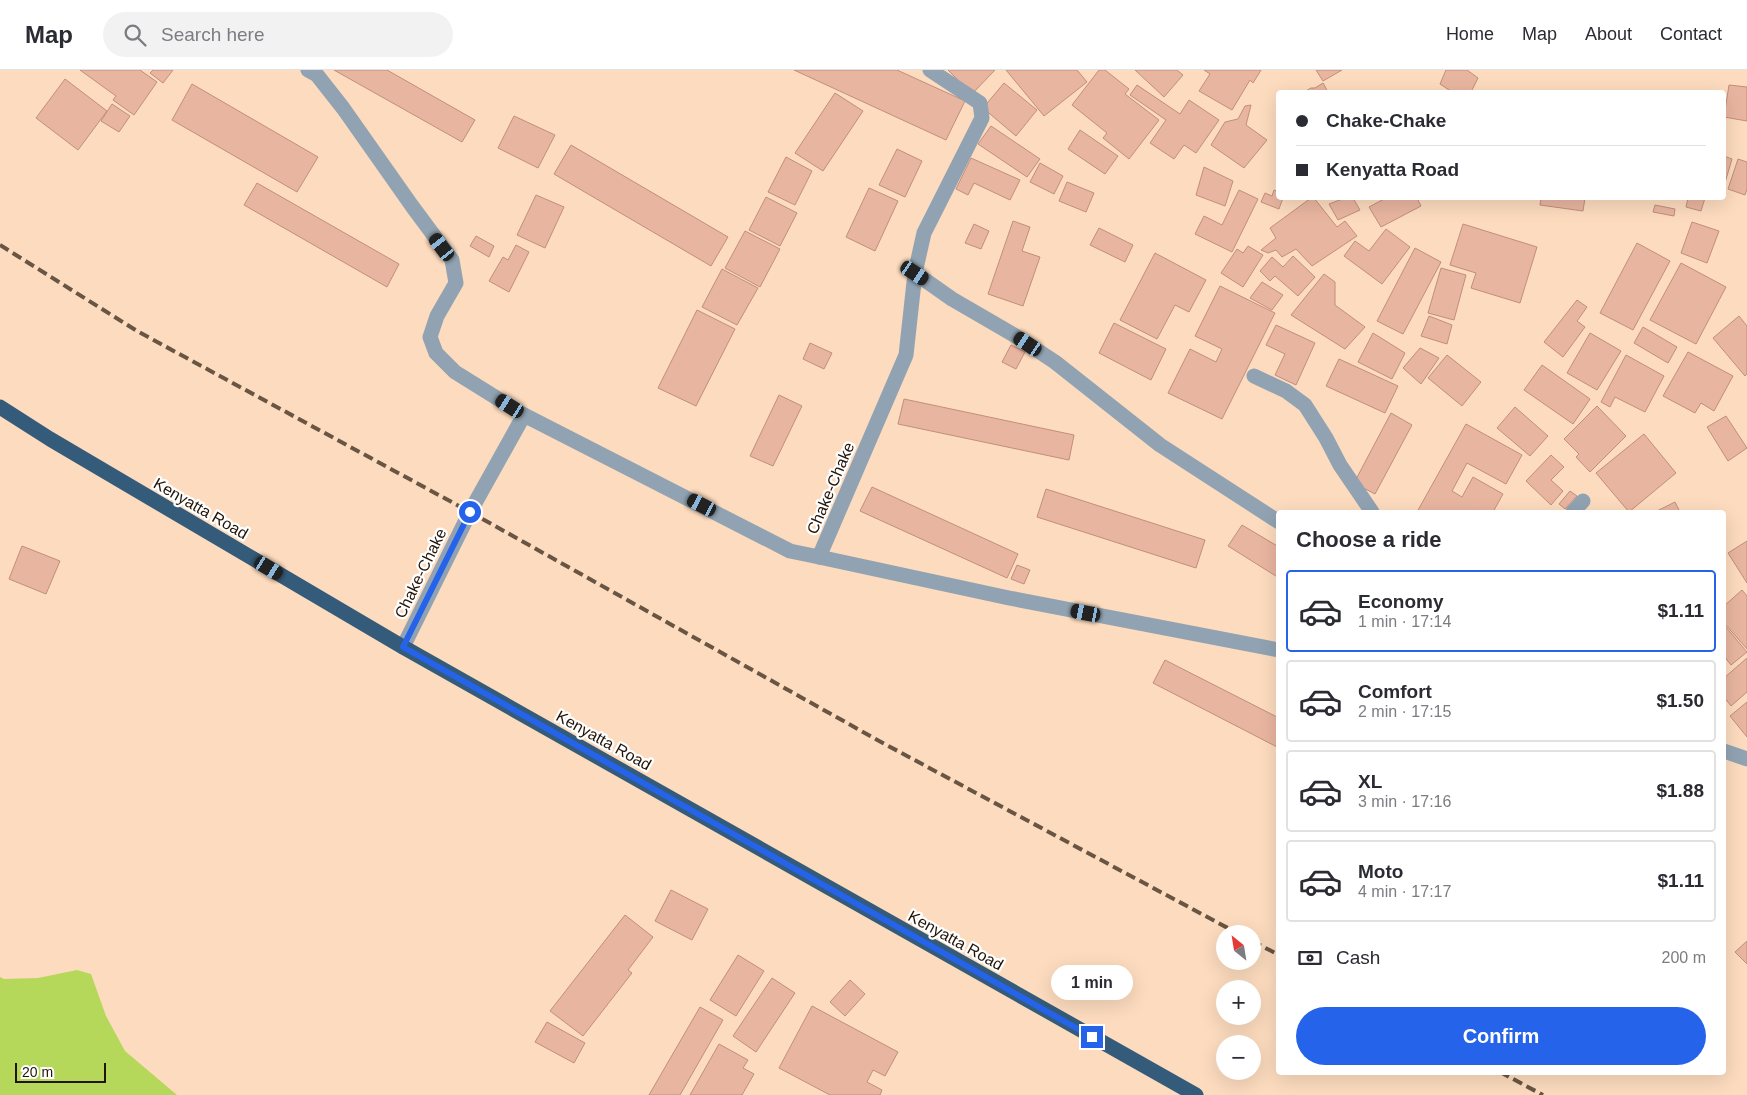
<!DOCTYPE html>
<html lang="en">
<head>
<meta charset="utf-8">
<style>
	body { margin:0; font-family:Arial,sans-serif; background:#f2f2f3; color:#2b2b33; height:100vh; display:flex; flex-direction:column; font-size:19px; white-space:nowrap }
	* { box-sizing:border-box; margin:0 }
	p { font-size:16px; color:#7c7c81 }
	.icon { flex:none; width:28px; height:28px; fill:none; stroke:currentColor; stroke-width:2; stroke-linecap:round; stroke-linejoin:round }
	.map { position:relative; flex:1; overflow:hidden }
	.drawer { position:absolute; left:1276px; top:440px; width:450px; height:565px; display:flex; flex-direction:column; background:#fff; border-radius:5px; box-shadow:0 5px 20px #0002 }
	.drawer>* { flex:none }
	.hud { position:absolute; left:1276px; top:20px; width:450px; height:110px; border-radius:5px; box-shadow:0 5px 20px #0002; display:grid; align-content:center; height:110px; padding:0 20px; background:#fff }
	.needle { width:32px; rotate:330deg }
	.controls { position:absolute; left:1216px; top:855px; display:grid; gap:10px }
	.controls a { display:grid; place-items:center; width:45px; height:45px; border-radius:50%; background:#fff; box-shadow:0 5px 20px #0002; font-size:25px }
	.scale { position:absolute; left:15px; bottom:12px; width:91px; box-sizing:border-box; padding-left:5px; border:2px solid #221407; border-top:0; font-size:14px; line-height:18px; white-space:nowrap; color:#221407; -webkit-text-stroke:4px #fff; paint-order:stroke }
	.end { position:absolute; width:22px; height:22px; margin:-11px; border:6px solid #2563eb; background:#fff; box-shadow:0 0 0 2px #fff }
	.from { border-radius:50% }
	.bubble { position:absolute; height:35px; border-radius:18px; background:#fff; box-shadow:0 5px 20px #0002; font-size:16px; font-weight:800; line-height:35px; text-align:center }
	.car { position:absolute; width:15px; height:30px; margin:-15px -8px; border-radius:6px; box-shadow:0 0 4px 1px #0007; background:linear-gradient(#222 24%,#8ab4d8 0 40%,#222 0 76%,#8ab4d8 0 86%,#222 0) }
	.hud b { display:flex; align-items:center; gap:18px; height:48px; font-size:19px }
	.hud b+b { border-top:1px solid #e1e1e2 }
	.hud i { width:12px; height:12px; background:#2b2b33 }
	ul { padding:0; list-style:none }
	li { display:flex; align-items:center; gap:15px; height:82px; margin:0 10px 8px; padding:0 10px; border:2px solid #e1e1e2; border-radius:5px }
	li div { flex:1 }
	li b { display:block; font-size:19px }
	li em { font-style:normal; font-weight:800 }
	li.active { border-color:#2563eb }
	li>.icon { width:45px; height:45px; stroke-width:1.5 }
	h2 { padding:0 20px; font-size:22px; line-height:60px }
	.pay { display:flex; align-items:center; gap:12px; height:55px; padding:0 20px; font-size:19px }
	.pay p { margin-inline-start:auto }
	.button { display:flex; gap:10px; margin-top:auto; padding:10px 20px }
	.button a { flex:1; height:58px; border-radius:30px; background:#2563eb; color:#fff; font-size:20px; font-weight:800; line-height:58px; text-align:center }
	header { display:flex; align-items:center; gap:30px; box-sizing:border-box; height:70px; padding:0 25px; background:#fff; border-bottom:1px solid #e1e1e2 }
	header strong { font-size:24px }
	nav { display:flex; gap:28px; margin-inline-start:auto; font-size:18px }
	.search { width:350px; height:45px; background:#f2f2f3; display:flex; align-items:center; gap:12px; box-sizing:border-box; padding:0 18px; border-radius:28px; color:#7c7c81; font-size:19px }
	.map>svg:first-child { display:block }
	.water { fill:#b5d85b }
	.building { fill:#e8b5a0; stroke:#c08f7b }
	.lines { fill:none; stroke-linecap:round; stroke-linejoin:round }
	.street { stroke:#91a3b2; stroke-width:15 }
	.highway { stroke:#345b79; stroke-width:15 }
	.rail { stroke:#695543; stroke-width:4; stroke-dasharray:10 5; stroke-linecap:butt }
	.route { stroke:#2563eb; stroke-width:6 }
	.labels { text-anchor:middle; stroke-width:4.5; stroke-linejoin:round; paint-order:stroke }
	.street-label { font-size:16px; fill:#221407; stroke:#fff }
</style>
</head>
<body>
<header>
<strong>Map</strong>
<div class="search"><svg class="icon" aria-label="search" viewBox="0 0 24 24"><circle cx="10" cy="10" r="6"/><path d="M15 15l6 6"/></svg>Search here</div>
<nav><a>Home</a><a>Map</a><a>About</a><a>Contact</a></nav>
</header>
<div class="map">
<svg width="1747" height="1025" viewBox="0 0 1747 1025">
	<rect width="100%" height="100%" fill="#fcdbbe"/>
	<!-- water -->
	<polygon class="water" points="77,900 91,904 106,946 125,981 177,1025 0,1025 0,907 4,909 38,908"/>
	<!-- building -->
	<g class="building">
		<polygon points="80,0 140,0 157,12 134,45 113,30 116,26"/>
		<polygon points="153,0 173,0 163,13 150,3"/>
		<polygon points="334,0 387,0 475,50 462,72"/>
		<polygon points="794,0 897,0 965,31 946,70"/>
		<polygon points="948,0 995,0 972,24"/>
		<polygon points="1006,0 1077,0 1087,12 1044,46"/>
		<polygon points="1099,0 1105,0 1129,19 1125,24 1159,50 1129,89 1103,68 1107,63 1072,35"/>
		<polygon points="1135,0 1177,0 1183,5 1164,27"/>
		<polygon points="1204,0 1261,0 1253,13 1250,10 1232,40 1199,21 1210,4"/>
		<polygon points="1316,0 1342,0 1323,11"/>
		<polygon points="1446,0 1467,0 1478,8 1471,22 1452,22 1440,14"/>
		<polygon points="65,9 107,41 78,80 36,48"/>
		<polygon points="1004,13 1037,40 1016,66 983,38"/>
		<polygon points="1323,13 1328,22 1304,22 1311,18 1315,18"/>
		<polygon points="192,14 318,87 297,122 172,50"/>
		<polygon points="1137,15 1180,44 1189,30 1219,50 1196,83 1184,75 1174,89 1150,73 1166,50 1130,25"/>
		<polygon points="1729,15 1747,17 1747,51 1724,47"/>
		<polygon points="835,23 863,41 823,101 795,83"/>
		<polygon points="112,34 130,46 119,62 101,51"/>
		<polygon points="1251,35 1246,55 1267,70 1244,98 1211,75 1225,52 1238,49 1245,36"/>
		<polygon points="514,46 555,65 538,98 498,78"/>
		<polygon points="991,56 1040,89 1027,107 978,74"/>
		<polygon points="1080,60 1118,86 1105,104 1068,79"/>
		<polygon points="571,75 728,167 711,196 554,104"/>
		<polygon points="897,79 922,91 905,127 879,115"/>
		<polygon points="1724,86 1732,89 1724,116"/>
		<polygon points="786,87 812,101 795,135 768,122"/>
		<polygon points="971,88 1020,110 1010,130 974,113 968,125 956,119"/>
		<polygon points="1738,89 1747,92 1747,119 1745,125 1728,119"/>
		<polygon points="1040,93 1063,106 1054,124 1030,112"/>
		<polygon points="1204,97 1233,111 1225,136 1196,125"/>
		<polygon points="1067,112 1094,123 1086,142 1059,131"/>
		<polygon points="257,113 399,194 387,217 244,135"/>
		<polygon points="869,118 898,131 875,181 846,167"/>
		<polygon points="1239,120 1258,129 1232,182 1195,164 1204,146 1222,155"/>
		<polygon points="1274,120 1279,122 1279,128 1283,128 1279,139 1261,132 1265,123 1272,126"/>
		<polygon points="536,125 564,137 545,178 517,165"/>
		<polygon points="766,127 797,143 780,176 749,160"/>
		<polygon points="1311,128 1314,128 1337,157 1345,151 1357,166 1312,196 1296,179 1282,187 1276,180 1268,183 1261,180 1276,168 1270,158"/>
		<polygon points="1345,128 1353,128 1360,140 1338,150 1329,134"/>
		<polygon points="1386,128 1417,128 1421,136 1381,157 1369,137"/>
		<polygon points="1541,128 1585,128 1583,141 1540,135"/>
		<polygon points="1688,128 1705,128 1701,141 1686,137"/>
		<polygon points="1655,135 1675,139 1674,146 1653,142"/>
		<polygon points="1013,151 1030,157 1022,181 1040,187 1023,236 988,224"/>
		<polygon points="1692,152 1719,161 1707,193 1681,183"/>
		<polygon points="974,154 989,161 981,179 965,173"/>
		<polygon points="1463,154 1537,177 1520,233 1471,218 1476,203 1450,195"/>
		<polygon points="1099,158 1133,175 1125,192 1090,175"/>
		<polygon points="1386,159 1410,177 1382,214 1344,186 1355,171 1369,181"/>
		<polygon points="745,161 780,179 760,217 725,198"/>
		<polygon points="476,166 494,176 489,187 470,176"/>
		<polygon points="1637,173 1670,191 1633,260 1600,243"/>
		<polygon points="516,175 529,182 509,222 489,211 503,187 508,190"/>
		<polygon points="1248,176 1263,185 1243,217 1221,203 1237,179 1243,183"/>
		<polygon points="1415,178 1441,192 1403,264 1377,251"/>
		<polygon points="1155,183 1206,210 1189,242 1175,235 1157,269 1120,250"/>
		<polygon points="1293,186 1315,207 1298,226 1275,206 1270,211 1260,201 1272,187 1283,197"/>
		<polygon points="1681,193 1726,217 1696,274 1650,250"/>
		<polygon points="1441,198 1466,205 1454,250 1428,243"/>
		<polygon points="722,199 758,218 737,255 702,237"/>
		<polygon points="1324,204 1335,212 1335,235 1365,257 1345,279 1291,245"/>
		<polygon points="1262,212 1283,225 1272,240 1250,228"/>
		<polygon points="1220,216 1275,243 1222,349 1168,323 1190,279 1216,292 1222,279 1195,266"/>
		<polygon points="1577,230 1587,237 1577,251 1585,257 1563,287 1544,272"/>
		<polygon points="697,240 735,259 696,336 658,318"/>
		<polygon points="1429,246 1452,255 1447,274 1421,266"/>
		<polygon points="1739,246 1747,256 1747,304 1745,306 1713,268"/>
		<polygon points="1114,253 1166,279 1151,310 1099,283"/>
		<polygon points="1276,255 1315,273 1296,315 1275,305 1285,284 1266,275"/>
		<polygon points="1643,257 1677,277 1668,293 1634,273"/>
		<polygon points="1373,263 1405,283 1392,309 1358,292"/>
		<polygon points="1590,263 1621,281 1597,320 1567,303"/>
		<polygon points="810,273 832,283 824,299 803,289"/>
		<polygon points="1011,275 1025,282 1016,299 1002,292"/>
		<polygon points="1420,278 1439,288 1421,314 1403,298"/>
		<polygon points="1688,282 1733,306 1714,341 1701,333 1695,343 1663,326"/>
		<polygon points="1447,285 1481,312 1462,336 1428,308"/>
		<polygon points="1626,285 1664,306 1645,342 1615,327 1610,337 1601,332"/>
		<polygon points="1339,289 1398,316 1385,343 1326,316"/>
		<polygon points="1542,295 1590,329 1573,354 1524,320"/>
		<polygon points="779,325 802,336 773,396 750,386"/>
		<polygon points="904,329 1074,365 1069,390 898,354"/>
		<polygon points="1597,336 1626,366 1590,402 1576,387 1579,384 1564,369"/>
		<polygon points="1515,337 1548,366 1530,386 1497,358"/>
		<polygon points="1391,343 1412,355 1375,424 1354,413"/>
		<polygon points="1726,346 1747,378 1728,391 1707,357"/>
		<polygon points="1466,354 1522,385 1506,414 1467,393 1452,421 1462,427 1473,407 1503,424 1493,442 1483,442 1478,440 1476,442 1417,442"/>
		<polygon points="1644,364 1676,403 1629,442 1596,403"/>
		<polygon points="1551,385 1564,397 1551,410 1563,421 1551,435 1526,411"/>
		<polygon points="872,417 1018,484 1007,508 860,441"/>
		<polygon points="1046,419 1205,470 1196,498 1037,447"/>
		<polygon points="1570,421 1577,426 1565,439 1559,434"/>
		<polygon points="1675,432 1680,442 1655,442"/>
		<polygon points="1242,455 1279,477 1279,508 1228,476"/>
		<polygon points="1747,471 1747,513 1728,483"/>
		<polygon points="22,476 60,491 46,524 9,509"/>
		<polygon points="1017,495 1030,500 1024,514 1011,509"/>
		<polygon points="1742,520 1747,526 1747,579 1724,553 1724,536"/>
		<polygon points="1724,555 1747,582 1731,595 1724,586"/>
		<polygon points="1747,588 1747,622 1731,636 1724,627 1724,608"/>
		<polygon points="1165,590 1279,648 1279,678 1153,613"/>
		<polygon points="1747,632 1747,667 1730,646"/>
		<polygon points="671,820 708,839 692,870 655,851"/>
		<polygon points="625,845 653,867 628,900 632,903 583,966 550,941"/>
		<polygon points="1747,871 1747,894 1735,882"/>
		<polygon points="738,885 764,901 736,946 710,930"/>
		<polygon points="772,908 795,923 756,982 733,966"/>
		<polygon points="850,910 865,924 845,946 830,932"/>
		<polygon points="812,936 898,982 885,1006 873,1000 867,1012 882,1020 880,1025 830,1025 779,998"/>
		<polygon points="700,937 723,950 680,1025 649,1025"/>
		<polygon points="547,952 585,973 574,993 535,972"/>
		<polygon points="719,974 748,990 743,998 754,1004 742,1025 690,1025"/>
	</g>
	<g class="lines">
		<!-- street -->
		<g class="street">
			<polyline points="308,0 317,5 343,38 412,136 452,190 456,213 437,246 430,267 436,283 455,302 524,345"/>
			<polyline points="915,203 952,229 1014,265 1055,292 1160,375 1279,452"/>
			<polyline points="1254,306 1286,321 1305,335 1326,368 1340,395 1372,442"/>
			<polyline points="1573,442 1583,431"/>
			<polyline points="819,487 1009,528 1279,580"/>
			<polyline points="403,577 470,442 524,345 790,481 819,487 906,285 915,203 924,163 982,48 980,33 930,0"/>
			<polyline points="1724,681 1747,689"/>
		</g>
		<!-- highway -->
		<polyline class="highway" points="0,337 50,369 403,577 1196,1025"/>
		<!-- rail -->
		<g class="rail">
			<polyline points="0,175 137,261 470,442 881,672 1239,864"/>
			<polyline points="1252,871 1279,885"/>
			<polyline points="1500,1002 1543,1025"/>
		</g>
	</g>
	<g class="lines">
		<!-- route -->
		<polyline class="route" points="470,442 403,577 1092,967"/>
	</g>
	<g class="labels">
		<!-- street labels -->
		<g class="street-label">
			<text transform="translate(830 418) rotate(-67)" y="6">Chake-Chake</text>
			<text transform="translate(201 438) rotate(30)" y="6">Kenyatta Road</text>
			<text transform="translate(420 503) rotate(-64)" y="6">Chake-Chake</text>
			<text transform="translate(604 670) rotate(29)" y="6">Kenyatta Road</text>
			<text transform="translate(956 870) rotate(29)" y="6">Kenyatta Road</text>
		</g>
	</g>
</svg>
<div class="controls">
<a><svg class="needle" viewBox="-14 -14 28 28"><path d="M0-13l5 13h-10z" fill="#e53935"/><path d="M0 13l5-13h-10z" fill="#7c7c81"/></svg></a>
<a>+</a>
<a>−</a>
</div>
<div class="scale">20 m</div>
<i class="end from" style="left:470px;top:442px"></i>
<i class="end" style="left:1092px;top:967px"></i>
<div class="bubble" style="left:1051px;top:895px;width:82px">1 min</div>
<i class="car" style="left:442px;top:177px;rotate:323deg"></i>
<i class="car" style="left:915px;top:203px;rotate:124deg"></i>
<i class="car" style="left:1028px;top:274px;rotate:304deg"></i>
<i class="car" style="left:510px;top:336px;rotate:302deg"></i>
<i class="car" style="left:702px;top:435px;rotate:297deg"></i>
<i class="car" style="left:269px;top:498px;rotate:121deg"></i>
<i class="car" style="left:1086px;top:543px;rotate:281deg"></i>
<div class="hud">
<b><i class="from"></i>Chake-Chake</b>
<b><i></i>Kenyatta Road</b>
</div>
<section class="drawer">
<h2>Choose a ride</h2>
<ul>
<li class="active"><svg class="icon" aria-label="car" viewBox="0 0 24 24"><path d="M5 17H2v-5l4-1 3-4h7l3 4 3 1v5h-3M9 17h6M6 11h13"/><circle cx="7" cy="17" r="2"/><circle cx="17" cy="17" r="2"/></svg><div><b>Economy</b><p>1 min · 17:14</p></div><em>$1.11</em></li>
<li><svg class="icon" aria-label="car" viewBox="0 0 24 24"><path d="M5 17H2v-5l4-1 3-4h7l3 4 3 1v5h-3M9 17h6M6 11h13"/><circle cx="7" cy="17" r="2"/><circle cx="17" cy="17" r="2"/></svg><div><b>Comfort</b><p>2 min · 17:15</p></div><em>$1.50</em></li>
<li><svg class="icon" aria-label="car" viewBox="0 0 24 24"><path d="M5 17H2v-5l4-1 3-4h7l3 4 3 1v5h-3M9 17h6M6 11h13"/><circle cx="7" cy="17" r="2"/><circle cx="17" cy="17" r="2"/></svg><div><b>XL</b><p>3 min · 17:16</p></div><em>$1.88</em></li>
<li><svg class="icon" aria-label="car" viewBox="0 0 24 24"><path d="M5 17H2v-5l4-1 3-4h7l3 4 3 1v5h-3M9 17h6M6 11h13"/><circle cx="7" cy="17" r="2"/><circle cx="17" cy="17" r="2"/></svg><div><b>Moto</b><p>4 min · 17:17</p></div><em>$1.11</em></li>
</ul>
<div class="pay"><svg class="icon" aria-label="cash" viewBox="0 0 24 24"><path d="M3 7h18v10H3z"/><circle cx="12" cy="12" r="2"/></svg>Cash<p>200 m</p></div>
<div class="button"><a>Confirm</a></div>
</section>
</div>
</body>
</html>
